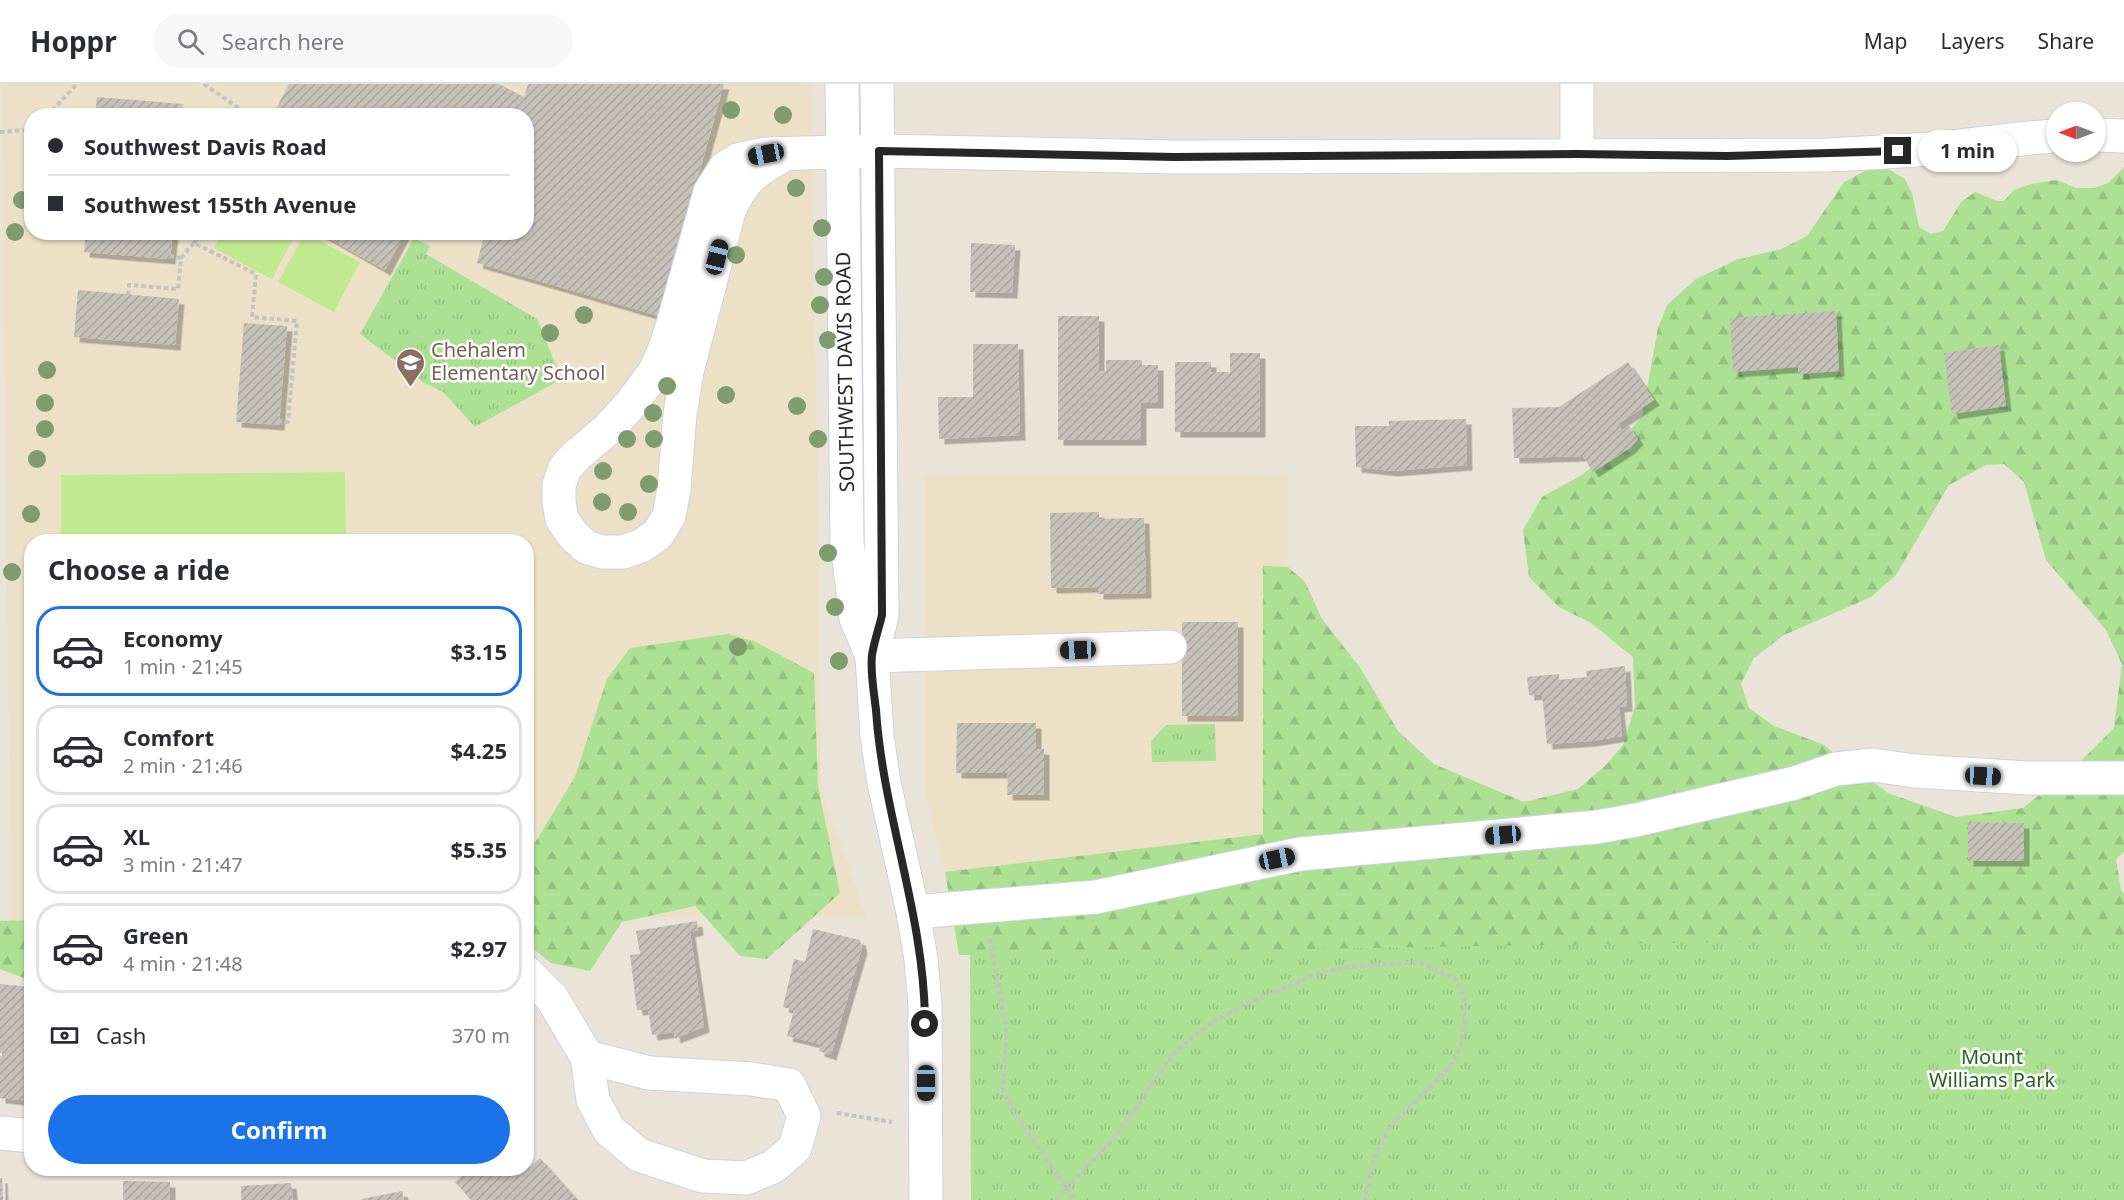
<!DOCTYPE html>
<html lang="en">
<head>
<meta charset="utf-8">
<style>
	body { margin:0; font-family:"Noto Sans",sans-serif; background:#f7f7f7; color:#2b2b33; height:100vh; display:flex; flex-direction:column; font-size:22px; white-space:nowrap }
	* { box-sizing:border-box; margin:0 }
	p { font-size:20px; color:#7c7c81 }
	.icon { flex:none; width:33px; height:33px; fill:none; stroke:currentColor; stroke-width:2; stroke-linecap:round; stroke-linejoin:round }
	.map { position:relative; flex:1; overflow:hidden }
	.panel { position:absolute; left:24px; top:450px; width:510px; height:642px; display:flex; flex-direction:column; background:#fff; border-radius:24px; box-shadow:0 2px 4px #0004 }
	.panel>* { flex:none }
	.banner { position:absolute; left:24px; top:24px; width:510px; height:132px; border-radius:24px; box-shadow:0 2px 4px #0004; display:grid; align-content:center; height:132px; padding:0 24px; background:#fff }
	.needle { width:39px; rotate:270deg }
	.fabs { position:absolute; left:2046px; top:18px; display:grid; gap:12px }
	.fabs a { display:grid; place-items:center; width:60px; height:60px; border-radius:50%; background:#fff; box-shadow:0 2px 4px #0004; font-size:30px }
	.end { position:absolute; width:27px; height:27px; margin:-14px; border:8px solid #272727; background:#fff; box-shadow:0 0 0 3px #fff }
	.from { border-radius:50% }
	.bubble { position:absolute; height:42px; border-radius:21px; background:#fff; box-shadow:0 2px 4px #0004; font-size:20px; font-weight:700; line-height:42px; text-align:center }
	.car { position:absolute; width:18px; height:36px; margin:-18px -9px; border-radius:8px; box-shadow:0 0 4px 2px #0007; background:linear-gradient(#222 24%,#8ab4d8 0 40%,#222 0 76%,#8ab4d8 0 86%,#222 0) }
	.banner b { display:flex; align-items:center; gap:21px; height:57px; font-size:22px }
	.banner b+b { border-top:2px solid #e1e1e2 }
	.banner i { width:15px; height:15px; background:#2b2b33 }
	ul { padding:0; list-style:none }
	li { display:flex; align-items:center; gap:18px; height:90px; margin:0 12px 9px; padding:0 12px; border:3px solid #e1e1e2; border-radius:24px }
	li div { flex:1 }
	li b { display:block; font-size:22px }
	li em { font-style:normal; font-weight:700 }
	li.on { border-color:#1a73e8 }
	li>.icon { width:54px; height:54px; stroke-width:1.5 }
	h2 { padding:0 24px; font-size:27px; line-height:72px }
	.pay { display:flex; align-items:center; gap:15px; height:66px; padding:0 24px; font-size:22px }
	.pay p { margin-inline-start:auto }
	.primary-button { display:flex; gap:12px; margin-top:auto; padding:12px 24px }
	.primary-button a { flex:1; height:69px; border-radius:36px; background:#1a73e8; color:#fff; font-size:24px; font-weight:700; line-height:69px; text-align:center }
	header { display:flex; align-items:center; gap:36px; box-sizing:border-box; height:84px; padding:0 30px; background:#fff; border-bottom:2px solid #e1e1e2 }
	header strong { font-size:28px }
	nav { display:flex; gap:33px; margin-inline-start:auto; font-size:21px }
	.search { width:420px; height:54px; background:#f7f7f7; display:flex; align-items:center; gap:15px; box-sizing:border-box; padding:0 21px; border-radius:33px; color:#7c7c81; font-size:22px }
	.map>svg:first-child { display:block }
	.education { fill:#ece1c7; fill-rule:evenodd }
	.forest { fill:url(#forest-firs); fill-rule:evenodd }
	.park { fill:url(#park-tufts) }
	.pitch { fill:#c1e990 }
	.building { fill:url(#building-hatch); filter:url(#shadow) }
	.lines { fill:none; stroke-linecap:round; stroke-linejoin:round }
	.minor-casing { stroke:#ced1e1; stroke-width:35 }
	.path { stroke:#c3c3c3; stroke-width:4; stroke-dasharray:4.5 3; stroke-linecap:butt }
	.minor { stroke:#fff; stroke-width:33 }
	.tree { fill:#7e9c6f }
	.route { stroke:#272727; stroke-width:8 }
	.labels { text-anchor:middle; stroke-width:5; stroke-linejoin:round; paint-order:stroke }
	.education-label { font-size:20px; fill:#785e54; stroke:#fff; text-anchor:start }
	.street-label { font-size:20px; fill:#272727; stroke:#fff }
	.park-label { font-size:20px; fill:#266219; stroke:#fff }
</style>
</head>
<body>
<header>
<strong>Hoppr</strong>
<div class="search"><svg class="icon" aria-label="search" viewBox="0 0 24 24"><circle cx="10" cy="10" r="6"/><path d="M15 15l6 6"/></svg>Search here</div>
<nav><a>Map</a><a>Layers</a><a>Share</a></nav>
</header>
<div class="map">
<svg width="2124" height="1116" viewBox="0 0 2124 1116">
	<defs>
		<pattern id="forest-firs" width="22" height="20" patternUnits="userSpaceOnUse" patternTransform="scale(1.5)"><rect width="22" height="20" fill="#ace194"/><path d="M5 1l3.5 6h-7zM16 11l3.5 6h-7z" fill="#94c180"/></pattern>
		<pattern id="park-tufts" width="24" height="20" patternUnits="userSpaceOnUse" patternTransform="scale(1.5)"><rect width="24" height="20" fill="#ace194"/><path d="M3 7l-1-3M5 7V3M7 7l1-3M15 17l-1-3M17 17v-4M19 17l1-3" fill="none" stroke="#94c180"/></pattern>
		<pattern id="building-hatch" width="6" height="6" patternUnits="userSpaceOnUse" patternTransform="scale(1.5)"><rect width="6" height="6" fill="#c5c0b8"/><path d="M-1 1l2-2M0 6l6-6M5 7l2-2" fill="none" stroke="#a9a59e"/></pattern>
		<filter id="shadow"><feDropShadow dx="5.5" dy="5.5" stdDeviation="0" flood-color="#0004"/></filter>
	</defs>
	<rect width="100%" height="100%" fill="#eae3d8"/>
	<!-- education -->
	<g class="education">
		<path d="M1,0H812L821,704L866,833L527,835L526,458H32L31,837H11ZM32,32H526V148H32Z"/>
		<polygon points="925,390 1288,391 1288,483 1263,483 1263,750 947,788 934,747 925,704"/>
	</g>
	<!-- forest -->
	<g class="forest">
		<path d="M2124,83V768L2116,775L2121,806L2124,809V1116H971L970,871H959L945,788L1263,750V482L1288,483L1305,498L1322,535L1361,585L1398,647L1434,680L1524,718L1578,705L1606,681L1623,661L1635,622L1633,573L1591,539L1559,523L1529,493L1523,446L1542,413L1582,391L1615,364L1642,332L1658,244L1667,221L1696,195L1736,176L1781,165L1807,152L1844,98L1869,85L1887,84L1905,95L1912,109L1919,143L1931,150L1943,147L1961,118L1975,108L1997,117H2004L2014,106L2031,100L2057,96L2076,104H2094L2108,99ZM2004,380L2024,398L2046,476L2106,546L2122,580L2114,644L2078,680L2023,724L1956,733L1888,709L1822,660L1774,642L1749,624L1741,600L1754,574L1784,551L1871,513L1896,491L1949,401L1986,381Z"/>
		<polygon points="728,550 754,557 814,589 818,702 840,809 767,875 740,872 695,822 622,838 590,887 551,879 527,860 527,772 575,693 607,595 630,564"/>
		<polygon points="31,836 32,836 31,897 0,885 0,837"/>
	</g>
	<!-- park -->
	<g class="park">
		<polygon points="414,154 430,162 426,170 537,235 562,295 475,343 443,308 423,298 360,250"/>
		<polygon points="1215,640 1216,677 1152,678 1151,657 1166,641"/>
		<polygon points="2124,851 2124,1116 971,1116 970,871"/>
	</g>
	<!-- pitch -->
	<g class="pitch">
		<polygon points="222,149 222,148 296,149 272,195 214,164"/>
		<polygon points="305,149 360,178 334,228 278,198"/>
		<polygon points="345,388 346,457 61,457 61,391"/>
	</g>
	<!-- building -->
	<g class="building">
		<polygon points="289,0 499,0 524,13 528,0 724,0 659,232 477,179 485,148 526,148 526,32 272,32"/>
		<polygon points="97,13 183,20 182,32 95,32"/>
		<polygon points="86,148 173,148 170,175 84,168"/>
		<polygon points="318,148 405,148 385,186"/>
		<polygon points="971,159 1015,161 1012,209 970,208"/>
		<polygon points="78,206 179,215 175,261 74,253"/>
		<polygon points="1836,227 1839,287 1798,290 1798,283 1733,288 1730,234"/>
		<polygon points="1058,232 1099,232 1099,287 1106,287 1106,276 1142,276 1142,281 1158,281 1158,319 1141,319 1141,356 1058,356"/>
		<polygon points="244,239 287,242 279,341 236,338"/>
		<polygon points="973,260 1018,260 1020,351 939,355 938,313 973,313"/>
		<polygon points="1999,261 2006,322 1952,330 1944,269"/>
		<polygon points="1230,269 1260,269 1260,348 1175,348 1175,278 1211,278 1211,288 1230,288"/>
		<polygon points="1628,278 1654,316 1618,340 1622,347 1629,342 1638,355 1630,364 1593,388 1583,372 1514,374 1512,324 1559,323"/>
		<polygon points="1466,335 1467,381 1392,387 1356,383 1355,342 1389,342 1389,337"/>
		<polygon points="1099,428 1099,435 1144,434 1146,509 1098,510 1098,503 1051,504 1050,429"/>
		<rect x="1182" y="538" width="56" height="94"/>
		<polygon points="1625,582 1627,622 1619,623 1622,652 1592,657 1547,660 1542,610 1529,611 1527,593 1559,590 1559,596 1587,593 1586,587"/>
		<polygon points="957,639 1036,639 1036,665 1044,665 1044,711 1007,711 1008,689 956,689"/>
		<polygon points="1968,738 2024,739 2024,777 1968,777"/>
		<polygon points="697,837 698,846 690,848 704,943 675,954 674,948 652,951 648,925 637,926 630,871 640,870 636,847"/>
		<polygon points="813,845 860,856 862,864 831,971 819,967 820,960 787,952 794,926 783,923 794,875 805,878"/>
		<polygon points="0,900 32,903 32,1017 0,1014 0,972 2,972 2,969 0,969"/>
		<polygon points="540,1074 575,1113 572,1116 471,1116 455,1098 470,1084 513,1084 519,1092"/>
		<polygon points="0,1094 2,1094 3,1116 0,1116"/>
		<polygon points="123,1097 170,1098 170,1116 123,1116"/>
		<polygon points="291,1099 293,1116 241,1116 241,1102"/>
		<polygon points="402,1107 404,1116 362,1116 362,1115"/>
	</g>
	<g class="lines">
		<defs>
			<g id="minor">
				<polyline points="842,0 847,458 856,534 872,572"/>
				<polyline points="877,0 882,531 872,572 877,652 884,699 913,828 921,875 925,921 926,1116"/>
				<polyline points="2096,51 2124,52"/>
				<path d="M785,70C756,86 742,96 729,127L687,287L680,330L674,405L669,432L658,450L641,462L623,468H602L586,463L573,451L562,435L559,418V401L565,384L576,372L609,344L630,321L654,289L664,267L673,240L710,108L725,84L738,76L766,70L879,67L1174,73L1827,71C1868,69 1910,67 1951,63C1986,59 2021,54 2056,52"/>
				<polyline points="1577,70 1577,0"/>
				<polyline points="872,572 1170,563"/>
				<polyline points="913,828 1096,813 1300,770 1597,743 1636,736 1795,699 1836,685 1873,681 1915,687 2028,694 2124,694"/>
				<polyline points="526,888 552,914 587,973 593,1016 609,1046 639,1071 703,1092 746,1094 773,1083 795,1064 804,1032 789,1001 752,995 649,989 587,973"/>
				<polyline points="0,1049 32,1052"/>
			</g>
		</defs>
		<!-- minor casing -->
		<use href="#minor" class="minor-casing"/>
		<!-- path -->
		<g class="path">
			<polyline points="204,0 250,32"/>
			<polyline points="47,32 77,0"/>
			<polyline points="0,48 25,46 32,43"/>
			<polyline points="194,159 202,148"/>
			<polyline points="181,174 194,159 256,190 252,233 297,237 288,338 279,337"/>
			<polyline points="128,211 129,201 178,205 181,174 171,172"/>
			<polyline points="990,855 1006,945 1003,1008 1010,1022 1075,1116"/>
			<polyline points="837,1029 892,1038"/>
			<polyline points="1056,1116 1112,1057 1176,967 1211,939 1244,921 1317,890 1345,883 1419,878 1455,894 1464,912 1465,940 1460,964 1450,983 1389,1044 1374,1074 1365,1116"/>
		</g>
		<!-- minor -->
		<use href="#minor" class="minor"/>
	</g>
	<!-- trees -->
	<g class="tree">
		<circle cx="731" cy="26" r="9"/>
		<circle cx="783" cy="31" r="9"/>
		<circle cx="796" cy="104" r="9"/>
		<circle cx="22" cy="116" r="9"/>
		<circle cx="822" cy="144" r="9"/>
		<circle cx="15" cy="148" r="9"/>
		<circle cx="736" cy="171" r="9"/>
		<circle cx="824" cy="193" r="9"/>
		<circle cx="820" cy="221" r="9"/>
		<circle cx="584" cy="231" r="9"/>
		<circle cx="550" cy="249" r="9"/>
		<circle cx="828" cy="256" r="9"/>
		<circle cx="47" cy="286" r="9"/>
		<circle cx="667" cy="302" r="9"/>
		<circle cx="726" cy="311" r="9"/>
		<circle cx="45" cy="319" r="9"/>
		<circle cx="797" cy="322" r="9"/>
		<circle cx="653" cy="329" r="9"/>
		<circle cx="45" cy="345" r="9"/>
		<circle cx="627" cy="355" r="9"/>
		<circle cx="654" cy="355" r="9"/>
		<circle cx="818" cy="355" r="9"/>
		<circle cx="37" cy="375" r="9"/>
		<circle cx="603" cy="387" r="9"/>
		<circle cx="649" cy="400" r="9"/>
		<circle cx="602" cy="418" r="9"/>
		<circle cx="628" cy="428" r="9"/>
		<circle cx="31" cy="430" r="9"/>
		<circle cx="828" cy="469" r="9"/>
		<circle cx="12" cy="488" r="9"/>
		<circle cx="835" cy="523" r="9"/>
		<circle cx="738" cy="563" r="9"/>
		<circle cx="839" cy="577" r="9"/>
	</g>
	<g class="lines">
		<!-- route -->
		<path class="route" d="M925,940C925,833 883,732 876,626C874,608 870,588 872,571C874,558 879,544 882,531L879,67L1174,73L1577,70L1727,72L1898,67"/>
	</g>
	<!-- icons -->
	<defs>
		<symbol id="school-pin" viewBox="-11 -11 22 30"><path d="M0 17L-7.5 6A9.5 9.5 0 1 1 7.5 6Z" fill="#8d6e63" stroke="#fff"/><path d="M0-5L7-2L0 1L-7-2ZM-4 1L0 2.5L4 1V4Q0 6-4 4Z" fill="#fff"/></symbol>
	</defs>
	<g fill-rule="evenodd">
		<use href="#school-pin" x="394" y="262" width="33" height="45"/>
	</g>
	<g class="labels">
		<!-- education labels -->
		<g class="education-label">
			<text x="431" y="273">Chehalem<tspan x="431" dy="23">Elementary School</tspan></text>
		</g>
		<!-- street labels -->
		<g class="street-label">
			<text transform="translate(845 288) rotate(-91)" y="7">SOUTHWEST DAVIS ROAD</text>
		</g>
		<!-- park labels -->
		<g class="park-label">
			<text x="1992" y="980">Mount<tspan x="1992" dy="23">Williams Park</tspan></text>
		</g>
	</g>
</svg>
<div class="fabs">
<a><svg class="needle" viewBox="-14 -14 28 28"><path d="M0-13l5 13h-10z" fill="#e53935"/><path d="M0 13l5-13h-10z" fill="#7c7c81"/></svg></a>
</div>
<i class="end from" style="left:925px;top:940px"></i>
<i class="end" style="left:1898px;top:67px"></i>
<div class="bubble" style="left:1918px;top:46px;width:99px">1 min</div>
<i class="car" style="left:766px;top:70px;rotate:259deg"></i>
<i class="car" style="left:717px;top:173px;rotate:14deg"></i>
<i class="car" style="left:1078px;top:566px;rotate:268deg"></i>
<i class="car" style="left:1983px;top:692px;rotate:93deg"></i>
<i class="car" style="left:1503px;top:751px;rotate:265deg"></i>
<i class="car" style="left:1277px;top:775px;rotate:78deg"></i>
<i class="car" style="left:926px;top:999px;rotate:180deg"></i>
<div class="banner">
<b><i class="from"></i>Southwest Davis Road</b>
<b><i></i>Southwest 155th Avenue</b>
</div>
<section class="panel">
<h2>Choose a ride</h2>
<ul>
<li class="on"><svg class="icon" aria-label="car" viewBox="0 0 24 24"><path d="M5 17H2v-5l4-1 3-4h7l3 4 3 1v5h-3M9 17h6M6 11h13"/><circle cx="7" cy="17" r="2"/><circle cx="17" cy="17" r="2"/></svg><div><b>Economy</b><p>1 min · 21:45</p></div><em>$3.15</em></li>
<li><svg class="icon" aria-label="car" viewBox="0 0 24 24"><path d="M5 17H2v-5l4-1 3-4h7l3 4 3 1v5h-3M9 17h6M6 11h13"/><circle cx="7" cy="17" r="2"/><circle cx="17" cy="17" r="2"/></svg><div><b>Comfort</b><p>2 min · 21:46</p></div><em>$4.25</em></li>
<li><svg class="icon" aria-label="car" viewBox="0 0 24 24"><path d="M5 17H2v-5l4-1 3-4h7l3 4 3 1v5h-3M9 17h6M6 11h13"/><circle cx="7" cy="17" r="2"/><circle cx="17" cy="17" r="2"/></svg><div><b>XL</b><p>3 min · 21:47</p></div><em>$5.35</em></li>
<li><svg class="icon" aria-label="car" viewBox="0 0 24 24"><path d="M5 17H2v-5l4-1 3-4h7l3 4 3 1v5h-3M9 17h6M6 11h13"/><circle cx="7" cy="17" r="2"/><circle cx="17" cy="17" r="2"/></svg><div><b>Green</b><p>4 min · 21:48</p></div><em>$2.97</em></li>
</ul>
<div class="pay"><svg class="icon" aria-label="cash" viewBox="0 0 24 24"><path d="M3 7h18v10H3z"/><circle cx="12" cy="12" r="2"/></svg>Cash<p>370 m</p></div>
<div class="primary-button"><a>Confirm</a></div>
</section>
</div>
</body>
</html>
